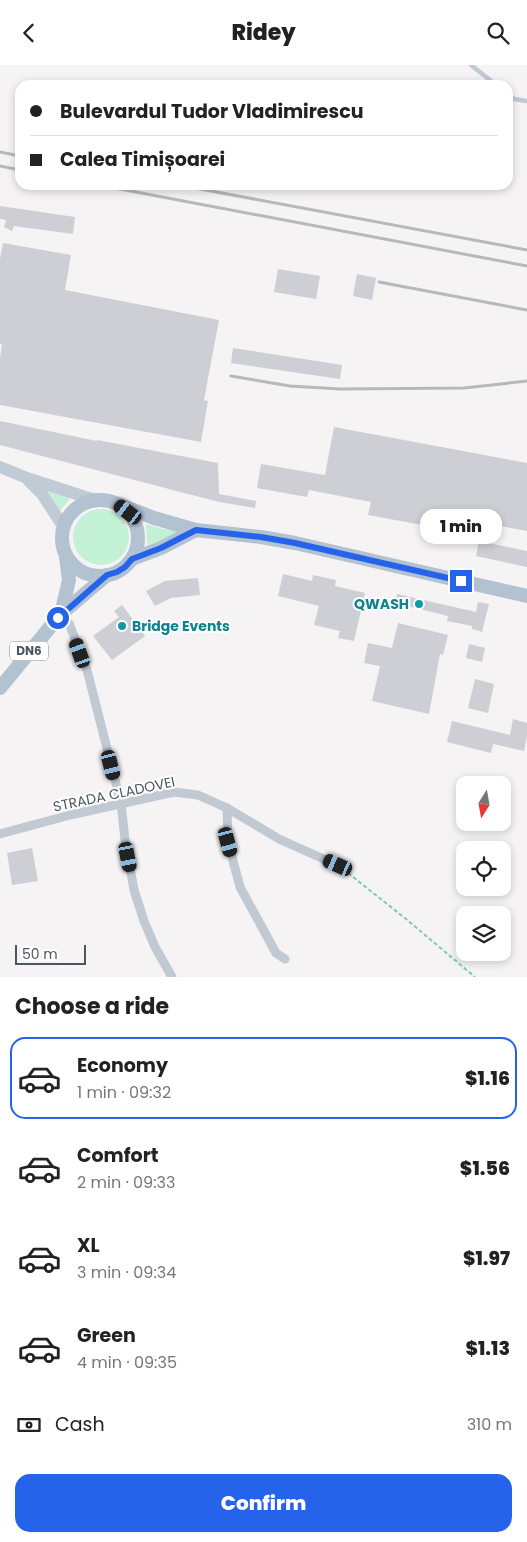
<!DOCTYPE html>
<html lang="en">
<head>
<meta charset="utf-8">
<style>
	body { margin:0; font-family:Poppins,sans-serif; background:#f6f6f6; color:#222; height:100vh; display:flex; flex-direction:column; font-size:19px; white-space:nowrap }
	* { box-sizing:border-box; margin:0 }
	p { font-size:16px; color:#767676 }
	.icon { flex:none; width:28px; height:28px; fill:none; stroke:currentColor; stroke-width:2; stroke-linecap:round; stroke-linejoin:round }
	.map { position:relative; height:912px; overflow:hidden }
	.drawer { display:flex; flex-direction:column; background:#fff; flex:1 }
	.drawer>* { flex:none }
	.hud { position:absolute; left:15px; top:15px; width:498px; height:110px; border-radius:15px; box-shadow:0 2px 8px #0003; display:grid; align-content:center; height:110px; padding:0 15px; background:#fff }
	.needle { width:32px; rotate:191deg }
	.fabs { position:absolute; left:456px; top:711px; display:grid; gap:10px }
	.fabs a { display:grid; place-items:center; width:55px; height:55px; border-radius:10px; background:#fff; box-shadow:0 2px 8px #0003; font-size:25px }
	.scale { position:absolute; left:15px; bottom:12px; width:71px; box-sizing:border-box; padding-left:5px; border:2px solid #4a5661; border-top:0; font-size:14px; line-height:18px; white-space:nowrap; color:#4a5661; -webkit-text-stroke:4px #fff; paint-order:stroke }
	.end { position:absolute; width:22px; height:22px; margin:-11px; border:6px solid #2563eb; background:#fff; box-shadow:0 0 0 2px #fff }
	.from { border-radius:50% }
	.bubble { position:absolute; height:35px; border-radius:15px; background:#fff; box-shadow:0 2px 8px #0003; font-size:16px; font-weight:800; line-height:35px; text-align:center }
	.car { position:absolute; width:15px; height:30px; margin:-15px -8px; border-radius:6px; box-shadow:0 0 4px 1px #0007; background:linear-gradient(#222 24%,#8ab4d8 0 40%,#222 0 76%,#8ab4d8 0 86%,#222 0) }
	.hud b { display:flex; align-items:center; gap:18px; height:48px; font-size:19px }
	.hud b+b { border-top:1px solid #e0e0e0 }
	.hud i { width:12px; height:12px; background:#222 }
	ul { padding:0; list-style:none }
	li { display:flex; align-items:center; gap:15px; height:82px; margin:0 10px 8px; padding:0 5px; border:2px solid transparent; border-radius:15px }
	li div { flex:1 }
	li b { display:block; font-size:19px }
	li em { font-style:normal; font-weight:800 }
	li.active { border-color:#2563eb }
	li>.icon { width:45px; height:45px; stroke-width:1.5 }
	h2 { padding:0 15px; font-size:22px; line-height:60px }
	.pay { display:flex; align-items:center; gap:12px; height:55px; padding:0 15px; font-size:19px }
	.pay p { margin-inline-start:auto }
	.primary-button { display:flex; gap:10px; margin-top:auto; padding:10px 15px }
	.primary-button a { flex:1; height:58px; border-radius:15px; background:#2563eb; color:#fff; font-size:20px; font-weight:800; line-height:58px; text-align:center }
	header { display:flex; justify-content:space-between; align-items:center; height:65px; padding:0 15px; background:#fff; font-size:22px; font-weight:800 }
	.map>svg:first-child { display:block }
	.green { fill:#c3f1d5 }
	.building { fill:#cdcfd5 }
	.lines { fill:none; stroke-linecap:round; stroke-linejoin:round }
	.path { stroke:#7ad0a6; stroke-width:2; stroke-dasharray:4 2.5; stroke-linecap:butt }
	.lane { stroke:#c1cad2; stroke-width:4.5 }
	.street { stroke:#c1cad2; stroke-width:9 }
	.secondary { stroke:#c1cbd6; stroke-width:12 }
	.primary { stroke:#b3c2d1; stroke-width:14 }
	.rail { stroke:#b5b8bd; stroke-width:3 }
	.route { stroke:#2563eb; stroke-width:6 }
	.culture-dot { fill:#0f9aa8; stroke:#fff; stroke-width:2 }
	.labels { text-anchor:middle; stroke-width:4; stroke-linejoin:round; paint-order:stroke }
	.shield { fill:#fff; stroke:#808990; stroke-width:1 }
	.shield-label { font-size:12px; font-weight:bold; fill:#4a5661 }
	.culture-label { font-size:14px; font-weight:bold; fill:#0d838f; stroke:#fff; text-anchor:end }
	.street-label { font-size:14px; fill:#4a5661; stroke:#fff }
</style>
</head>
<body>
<header><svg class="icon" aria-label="back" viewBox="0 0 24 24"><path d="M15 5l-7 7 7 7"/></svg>Ridey<svg class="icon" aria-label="search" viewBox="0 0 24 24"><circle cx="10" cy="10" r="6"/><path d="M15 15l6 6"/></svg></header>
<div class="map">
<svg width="527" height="912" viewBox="0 0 527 912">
	<rect width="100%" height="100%" fill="#f5f3f3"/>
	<!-- green -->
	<g class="green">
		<polygon points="42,421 70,434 59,447 53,434"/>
		<circle cx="101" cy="472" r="28"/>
		<polygon points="146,459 163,464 189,467 147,480"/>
	</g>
	<!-- building -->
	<g class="building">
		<polygon points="0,141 75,152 73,169 14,161 12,166 4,162 6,155 0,154"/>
		<polygon points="3,178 71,190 65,225 219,255 204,335 208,336 201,377 0,340 0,293 2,279 0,279 0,194"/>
		<polygon points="278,204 320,211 316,234 274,227"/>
		<polygon points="357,209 376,213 372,235 353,231"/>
		<polygon points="233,283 342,300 340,314 231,298"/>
		<polygon points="0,356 97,376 97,375 218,398 219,429 256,436 255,443 219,437 0,380"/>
		<polygon points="334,362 527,398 527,466 458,453 455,466 368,450 371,437 309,425 307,432 257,423 261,399 325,410"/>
		<polygon points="479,476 527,486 527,502 476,491"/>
		<polygon points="283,509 312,516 313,510 336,515 335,521 365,528 354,576 338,573 340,566 314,560 319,541 278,531"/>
		<polygon points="198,513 200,530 171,533 155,541 146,526 165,516"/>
		<polygon points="397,529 476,547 478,537 489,539 482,567 472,564 472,561 447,556 448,551 395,538"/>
		<polygon points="122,540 145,571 112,595 93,571 119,552 114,546"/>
		<polygon points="398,558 448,570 443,590 440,589 429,649 372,636 380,601 364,598 368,578 392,583"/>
		<polygon points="469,579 485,583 482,597 466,593"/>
		<polygon points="475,614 494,619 488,648 468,643"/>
		<polygon points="513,654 527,658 527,671 524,686 493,679 491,688 447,677 452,656 510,670"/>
		<polygon points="32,783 38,816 12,820 7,788"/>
	</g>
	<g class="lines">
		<!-- path -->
		<g class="path">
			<polyline points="118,509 127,505"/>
			<polyline points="343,804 406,854 475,912"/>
		</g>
		<!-- lane -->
		<g class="lane">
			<polyline points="471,0 496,20"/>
			<polyline points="508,29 514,34 527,36"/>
		</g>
		<!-- street -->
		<g class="street">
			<polyline points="58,553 69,558 87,605 121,738 125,775 134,825 144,856 155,882 172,912"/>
			<polyline points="227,743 228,777 240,822 276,888 285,894"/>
			<polyline points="0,769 70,750 174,727 198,730 227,743 279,774 337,800"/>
		</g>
		<!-- secondary -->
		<g class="secondary">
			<polyline points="0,402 27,413 95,435"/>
			<polyline points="28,415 42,429 63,461"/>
		</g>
		<!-- primary -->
		<g class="primary">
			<circle cx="100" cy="473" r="38"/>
			<polyline points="118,439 154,453 196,465 261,472 295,478 527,531"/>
			<polyline points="132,494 161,483 196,465"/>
			<polyline points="61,549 69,515 66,492"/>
			<polyline points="0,623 60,550 107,510"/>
		</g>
		<!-- rail -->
		<g class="rail">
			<polyline points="0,87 20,91"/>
			<polyline points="0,101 20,105"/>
			<polyline points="99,120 527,201"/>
			<polyline points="179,120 527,185"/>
			<polyline points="379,217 527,245"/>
			<polyline points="231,311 290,321 340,324 464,323 527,316"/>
		</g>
	</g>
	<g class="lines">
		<!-- route -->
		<polyline class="route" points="58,553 107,510 117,507 125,502 132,494 161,483 196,465 261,472 295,478 461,516"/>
	</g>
	<!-- markers -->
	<g class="culture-dot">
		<circle cx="419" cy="539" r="5"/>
		<circle cx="122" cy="561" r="5"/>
	</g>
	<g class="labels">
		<!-- shield labels -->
		<rect class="shield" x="10" y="576.5" width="38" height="19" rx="4"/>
		<g class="shield-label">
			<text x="29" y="590">DN6</text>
		</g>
		<!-- culture labels -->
		<g class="culture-label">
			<text x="409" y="544">QWASH</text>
			<text x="132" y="566" text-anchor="start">Bridge Events</text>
		</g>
		<!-- street labels -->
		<g class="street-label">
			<text transform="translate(114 729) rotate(-12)" y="5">STRADA CLADOVEI</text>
		</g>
	</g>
</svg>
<div class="fabs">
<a><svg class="needle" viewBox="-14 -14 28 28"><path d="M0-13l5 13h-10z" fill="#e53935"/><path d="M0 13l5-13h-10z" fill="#767676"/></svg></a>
<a><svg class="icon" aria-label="locate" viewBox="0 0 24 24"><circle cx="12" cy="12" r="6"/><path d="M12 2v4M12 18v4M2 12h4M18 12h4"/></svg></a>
<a><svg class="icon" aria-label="layers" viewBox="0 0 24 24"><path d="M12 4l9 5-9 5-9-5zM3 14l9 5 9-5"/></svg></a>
</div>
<div class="scale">50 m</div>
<i class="end from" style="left:58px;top:553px"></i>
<i class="end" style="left:461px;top:516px"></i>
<div class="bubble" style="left:420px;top:444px;width:82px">1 min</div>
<i class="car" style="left:128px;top:447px;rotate:307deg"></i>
<i class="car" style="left:80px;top:588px;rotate:340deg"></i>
<i class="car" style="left:111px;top:700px;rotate:166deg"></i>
<i class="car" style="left:228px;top:777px;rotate:165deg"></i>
<i class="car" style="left:128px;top:792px;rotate:169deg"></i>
<i class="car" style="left:338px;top:800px;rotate:294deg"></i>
<div class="hud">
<b><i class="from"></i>Bulevardul Tudor Vladimirescu</b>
<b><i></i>Calea Timișoarei</b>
</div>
</div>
<section class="drawer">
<h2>Choose a ride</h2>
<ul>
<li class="active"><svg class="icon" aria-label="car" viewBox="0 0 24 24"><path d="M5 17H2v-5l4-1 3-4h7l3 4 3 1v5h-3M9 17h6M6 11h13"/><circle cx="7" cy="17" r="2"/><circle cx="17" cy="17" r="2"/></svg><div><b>Economy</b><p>1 min · 09:32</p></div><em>$1.16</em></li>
<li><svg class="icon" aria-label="car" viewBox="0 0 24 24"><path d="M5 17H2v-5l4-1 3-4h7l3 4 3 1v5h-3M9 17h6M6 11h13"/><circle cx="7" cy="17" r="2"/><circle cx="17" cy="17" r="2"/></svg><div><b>Comfort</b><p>2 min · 09:33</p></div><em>$1.56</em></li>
<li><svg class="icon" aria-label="car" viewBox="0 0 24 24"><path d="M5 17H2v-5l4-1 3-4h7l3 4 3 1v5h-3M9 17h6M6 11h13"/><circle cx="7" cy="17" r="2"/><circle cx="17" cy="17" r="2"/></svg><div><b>XL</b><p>3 min · 09:34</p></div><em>$1.97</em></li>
<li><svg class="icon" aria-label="car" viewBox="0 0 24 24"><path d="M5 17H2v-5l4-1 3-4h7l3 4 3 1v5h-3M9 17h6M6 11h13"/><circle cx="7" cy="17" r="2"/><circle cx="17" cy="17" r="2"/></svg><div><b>Green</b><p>4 min · 09:35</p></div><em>$1.13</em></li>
</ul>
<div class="pay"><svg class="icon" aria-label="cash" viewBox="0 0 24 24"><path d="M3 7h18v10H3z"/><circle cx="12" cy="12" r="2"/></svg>Cash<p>310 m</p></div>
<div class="primary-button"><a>Confirm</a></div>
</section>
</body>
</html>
